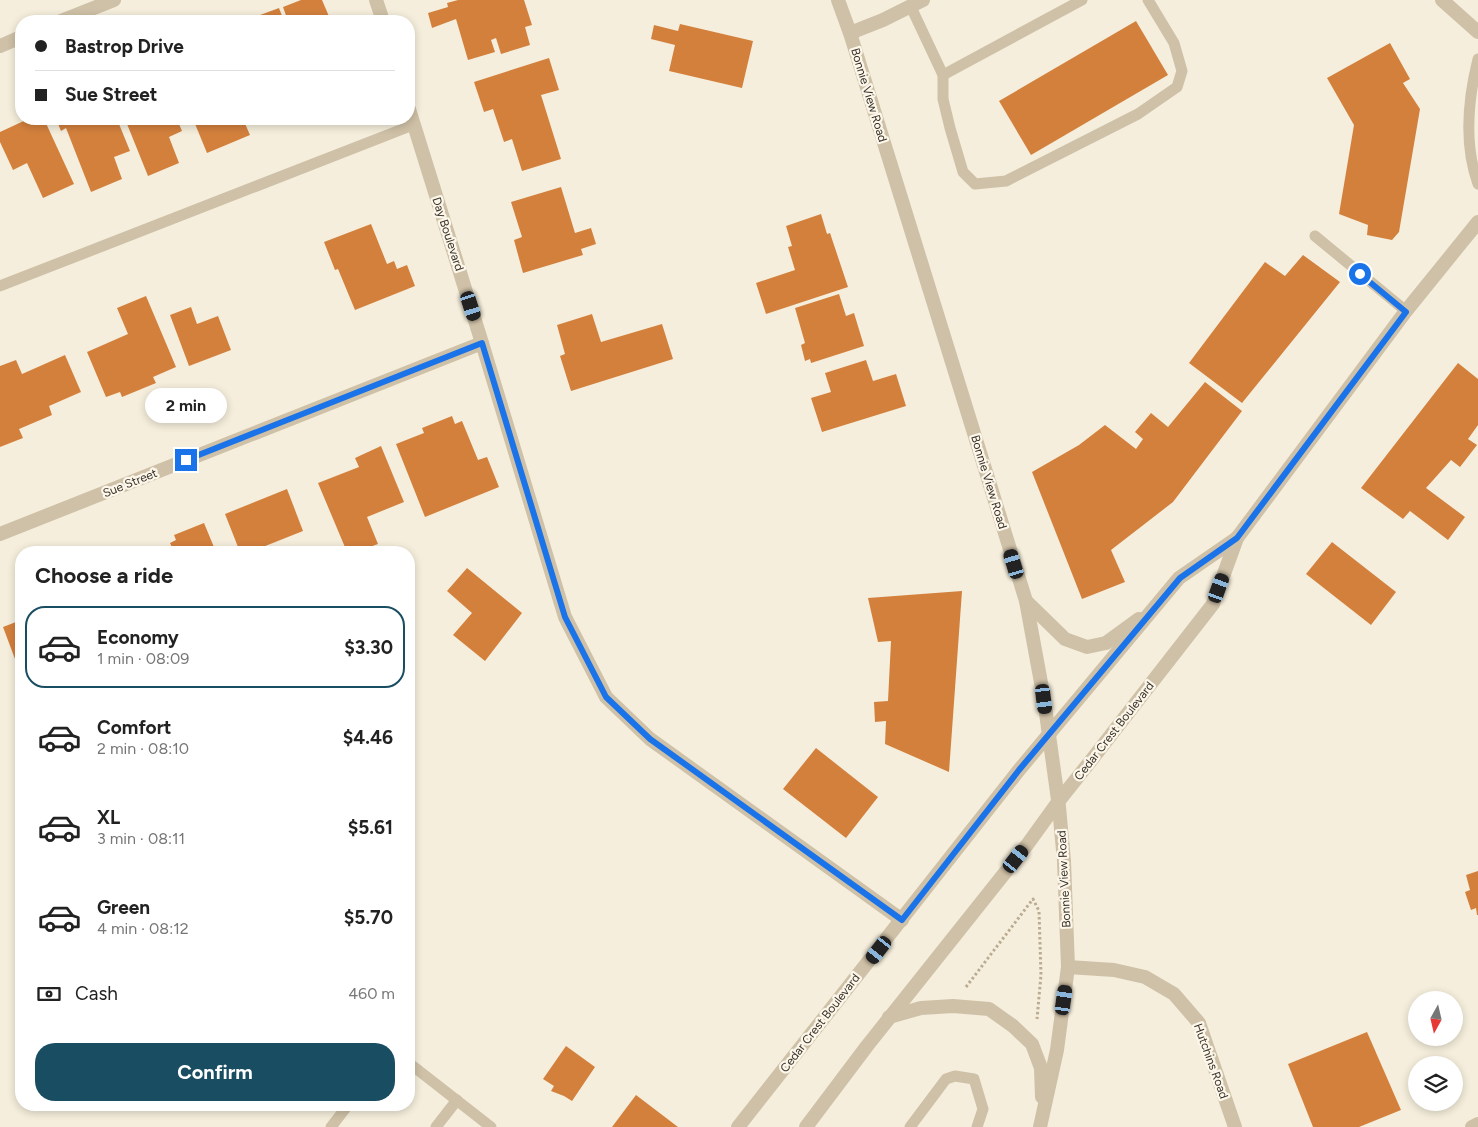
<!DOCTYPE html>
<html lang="en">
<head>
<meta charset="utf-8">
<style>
	body { margin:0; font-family:Figtree,sans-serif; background:#f6f6f6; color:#222; height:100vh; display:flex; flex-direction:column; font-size:19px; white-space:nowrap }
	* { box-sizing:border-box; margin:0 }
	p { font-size:16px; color:#767676 }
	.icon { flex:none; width:28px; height:28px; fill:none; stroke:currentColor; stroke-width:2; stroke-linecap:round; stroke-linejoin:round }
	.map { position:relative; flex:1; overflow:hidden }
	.details { position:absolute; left:15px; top:546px; width:400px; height:565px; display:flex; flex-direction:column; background:#fff; border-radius:20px; box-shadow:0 2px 8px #0003 }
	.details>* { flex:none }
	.hud { position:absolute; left:15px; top:15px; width:400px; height:110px; border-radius:20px; box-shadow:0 2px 8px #0003; display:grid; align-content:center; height:110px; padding:0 20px; background:#fff }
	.needle { width:32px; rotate:188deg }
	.fabs { position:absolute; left:1408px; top:991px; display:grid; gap:10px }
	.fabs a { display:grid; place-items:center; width:55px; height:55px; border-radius:50%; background:#fff; box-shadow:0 2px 8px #0003; font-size:25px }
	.end { position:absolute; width:22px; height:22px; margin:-11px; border:6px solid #1a73e8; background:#fff; box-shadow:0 0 0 2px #fff }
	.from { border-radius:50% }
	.bubble { position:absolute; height:35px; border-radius:18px; background:#fff; box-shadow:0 2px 8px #0003; font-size:16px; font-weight:700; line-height:35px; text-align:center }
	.car { position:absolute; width:15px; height:30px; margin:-15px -8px; border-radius:6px; box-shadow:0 0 4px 1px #0007; background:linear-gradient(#222 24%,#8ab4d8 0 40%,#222 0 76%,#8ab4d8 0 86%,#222 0) }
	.hud b { display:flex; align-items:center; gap:18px; height:48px; font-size:19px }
	.hud b+b { border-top:1px solid #e0e0e0 }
	.hud i { width:12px; height:12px; background:#222 }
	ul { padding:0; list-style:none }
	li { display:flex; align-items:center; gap:15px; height:82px; margin:0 10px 8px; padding:0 10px; border:2px solid transparent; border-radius:20px }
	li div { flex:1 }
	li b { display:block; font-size:19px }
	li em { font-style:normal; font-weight:700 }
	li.on { border-color:#194d61 }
	li>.icon { width:45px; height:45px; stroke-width:1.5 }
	h2 { padding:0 20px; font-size:22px; line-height:60px }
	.pay { display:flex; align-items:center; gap:12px; height:55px; padding:0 20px; font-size:19px }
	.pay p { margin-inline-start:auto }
	.primary-button { display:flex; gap:10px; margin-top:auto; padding:10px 20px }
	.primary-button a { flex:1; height:58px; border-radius:20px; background:#194d61; color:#fff; font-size:20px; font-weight:700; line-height:58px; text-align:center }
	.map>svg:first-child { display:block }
	.building { fill:#d3803d }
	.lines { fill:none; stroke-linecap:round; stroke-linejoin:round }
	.path { stroke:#bbab91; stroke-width:3; stroke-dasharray:2.5 2.5; stroke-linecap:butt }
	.service { stroke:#cfc1a7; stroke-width:11 }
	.minor { stroke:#cfc1a7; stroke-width:14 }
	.tertiary { stroke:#cfc1a7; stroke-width:14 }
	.route { stroke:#1a73e8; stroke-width:6 }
	.labels { text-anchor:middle; stroke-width:4.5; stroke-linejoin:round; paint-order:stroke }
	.street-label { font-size:12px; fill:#3a3228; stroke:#fcf7ea }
</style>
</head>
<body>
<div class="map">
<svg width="1478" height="1127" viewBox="0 0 1478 1127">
	<rect width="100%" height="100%" fill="#f5eedc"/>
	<!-- building -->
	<g class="building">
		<polygon points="301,0 322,0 331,21 288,21 283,7"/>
		<polygon points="458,0 524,0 532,25 525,27 530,45 501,54 496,38 491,40 495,52 468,60 456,19 432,28 428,13 448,7 447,3"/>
		<polygon points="279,8 284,21 244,21"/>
		<polygon points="1136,21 1168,75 1031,155 999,101"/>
		<polygon points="680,24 753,41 742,88 669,71 675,45 651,39 654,25 678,31"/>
		<polygon points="1390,43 1410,79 1403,83 1420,109 1399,232 1392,240 1367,235 1368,225 1339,214 1354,125 1327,78"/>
		<polygon points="549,58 559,90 541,95 561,159 522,171 512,139 504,142 493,109 484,112 474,82"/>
		<polygon points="28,119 44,119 74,184 43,198 27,163 13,170 0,142 0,132"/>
		<polygon points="56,119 117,119 130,151 114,157 122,179 91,192 66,128 61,131"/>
		<polygon points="125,119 177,119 182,131 169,137 179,163 148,176"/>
		<polygon points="193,119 243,119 250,135 207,153"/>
		<polygon points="561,187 575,233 591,228 596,244 581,249 583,255 523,273 514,240 522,237 511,202"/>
		<polygon points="821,214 827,234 830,233 848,287 766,314 756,283 795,270 788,247 792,246 786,226"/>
		<polygon points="371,224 387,264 394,261 397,269 407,265 415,286 355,310 338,269 335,270 324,242"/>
		<polygon points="1303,255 1340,282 1242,403 1189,363 1265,262 1285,276"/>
		<polygon points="839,294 846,316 854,313 864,346 811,363 810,359 805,361 801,345 805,343 795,308"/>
		<polygon points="146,296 176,367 153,377 156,383 122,397 120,392 106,397 87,352 128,334 117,308"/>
		<polygon points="191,307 197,324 218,316 231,350 189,366 170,315"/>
		<polygon points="592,314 601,342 662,324 673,359 571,391 560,356 565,354 557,325"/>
		<polygon points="65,355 81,392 49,406 52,415 19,429 23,438 0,447 0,366 16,360 22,374"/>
		<polygon points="866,360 873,381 896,374 906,406 822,432 811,398 831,392 825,373"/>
		<polygon points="1458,363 1478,379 1478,425 1468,439 1477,445 1460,467 1451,460 1426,488 1465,517 1448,540 1410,511 1403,519 1361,488"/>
		<polygon points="1205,382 1242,411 1173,502 1111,550 1125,582 1082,599 1032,472 1079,445 1105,425 1136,449 1143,439 1135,432 1151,413 1168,427"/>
		<polygon points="452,416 455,424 462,421 478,460 487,457 499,487 425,517 396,444 424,433 422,428"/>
		<polygon points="381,446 404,502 367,517 378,544 356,552 347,552 318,483 359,467 355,458"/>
		<polygon points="287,489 303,531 250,552 240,552 225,514"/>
		<polygon points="204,523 216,552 174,552 170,543 176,540 174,535"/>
		<polygon points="1332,542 1396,592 1371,625 1306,574"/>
		<polygon points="146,546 148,552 131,552"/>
		<polygon points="467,568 522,613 485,661 453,635 472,613 447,591"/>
		<polygon points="962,591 949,772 885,744 886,721 875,722 874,702 888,701 891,641 878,642 868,598"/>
		<polygon points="21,616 21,675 3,627 16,622 15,619"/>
		<polygon points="816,748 878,797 846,838 783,789"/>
		<polygon points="1478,871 1478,915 1477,915 1476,908 1471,910 1465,892 1470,890 1466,875"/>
		<polygon points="1367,1032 1401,1110 1359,1127 1313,1127 1288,1064"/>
		<polygon points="566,1046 595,1067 572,1101 564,1096 551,1091 554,1086 543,1079"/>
		<polygon points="636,1095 678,1127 612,1127"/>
	</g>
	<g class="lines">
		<!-- path -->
		<polyline class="path" points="966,987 1033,899 1039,911 1041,975 1037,1019"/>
		<!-- service -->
		<g class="service">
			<polyline points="911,7 943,75 943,99 950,128 963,172 975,184 1006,181 1138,114 1177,87 1182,71 1174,43 1148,0"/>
			<path d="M1478,59C1468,99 1464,145 1478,184"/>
			<polyline points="943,75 1082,0"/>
			<polyline points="1315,236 1406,311"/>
			<polyline points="0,286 413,125"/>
			<polyline points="409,1063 491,1127"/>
			<polyline points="331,1127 348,1105"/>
			<polyline points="436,1127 457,1100"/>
			<polyline points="910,1127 946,1079 955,1076 974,1079 983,1109 977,1127"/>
		</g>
		<!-- minor -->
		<g class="minor">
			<polyline points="376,0 383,21"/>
			<polyline points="1442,0 1478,32"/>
			<polyline points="61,21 114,0"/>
			<polyline points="850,33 883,20 923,0"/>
			<polyline points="0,46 21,37"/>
			<polyline points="409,109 482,343 565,617 606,697 650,739 902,920"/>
			<polyline points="0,534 482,343"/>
			<polyline points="1068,967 1114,970 1145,977 1174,994 1199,1023 1235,1127"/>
			<polyline points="1472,1127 1478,1124"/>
		</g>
		<!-- tertiary -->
		<g class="tertiary">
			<polyline points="838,0 850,33 1026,601 1044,699 1059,807 1064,861 1068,967 1057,1050 1040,1127"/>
			<polyline points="1026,601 1065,639 1087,647 1106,643 1139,619"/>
			<polyline points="889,1017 921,1008 953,1006 989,1009 1013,1026 1032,1044 1041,1068 1042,1097"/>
			<polyline points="738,1127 1019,770 1179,578 1237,538"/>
			<polyline points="806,1127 867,1046 1027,845 1058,802 1093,758 1213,604 1237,538 1406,311 1478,222"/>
		</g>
	</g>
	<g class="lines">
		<!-- route -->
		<polyline class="route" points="186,460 482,343 565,617 606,697 650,739 902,920 1019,770 1180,578 1237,538 1406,312 1360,274"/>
	</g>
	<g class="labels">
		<!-- street labels -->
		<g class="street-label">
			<text transform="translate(869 95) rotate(73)" y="4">Bonnie View Road</text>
			<text transform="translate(448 234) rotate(72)" y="4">Day Boulevard</text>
			<text transform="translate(989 482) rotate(73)" y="4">Bonnie View Road</text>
			<text transform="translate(130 483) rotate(-22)" y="4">Sue Street</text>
			<text transform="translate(1114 731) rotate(-52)" y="4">Cedar Crest Boulevard</text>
			<text transform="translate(1064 879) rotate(-93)" y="4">Bonnie View Road</text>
			<text transform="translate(820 1023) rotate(-52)" y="4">Cedar Crest Boulevard</text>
			<text transform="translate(1211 1061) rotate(70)" y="4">Hutchins Road</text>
		</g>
	</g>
</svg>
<div class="fabs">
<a><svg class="needle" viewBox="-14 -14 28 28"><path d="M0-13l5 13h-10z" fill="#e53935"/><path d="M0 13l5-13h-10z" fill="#767676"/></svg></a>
<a><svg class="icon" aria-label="layers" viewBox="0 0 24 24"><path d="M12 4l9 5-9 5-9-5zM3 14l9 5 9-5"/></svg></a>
</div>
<i class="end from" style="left:1360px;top:274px"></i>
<i class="end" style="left:186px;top:460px"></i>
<div class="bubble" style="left:145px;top:388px;width:82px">2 min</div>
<i class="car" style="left:471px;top:306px;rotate:162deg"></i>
<i class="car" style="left:1014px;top:564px;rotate:343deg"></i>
<i class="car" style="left:1219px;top:588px;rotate:20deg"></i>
<i class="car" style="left:1044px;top:699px;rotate:173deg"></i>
<i class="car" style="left:1016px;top:859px;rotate:38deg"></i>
<i class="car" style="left:879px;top:950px;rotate:218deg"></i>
<i class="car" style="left:1064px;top:1000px;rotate:8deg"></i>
<div class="hud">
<b><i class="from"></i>Bastrop Drive</b>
<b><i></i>Sue Street</b>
</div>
<section class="details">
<h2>Choose a ride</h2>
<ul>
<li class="on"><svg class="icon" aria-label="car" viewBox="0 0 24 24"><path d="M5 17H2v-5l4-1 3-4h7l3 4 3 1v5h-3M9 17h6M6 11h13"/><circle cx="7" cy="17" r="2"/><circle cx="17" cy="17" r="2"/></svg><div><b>Economy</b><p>1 min · 08:09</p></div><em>$3.30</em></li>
<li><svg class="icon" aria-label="car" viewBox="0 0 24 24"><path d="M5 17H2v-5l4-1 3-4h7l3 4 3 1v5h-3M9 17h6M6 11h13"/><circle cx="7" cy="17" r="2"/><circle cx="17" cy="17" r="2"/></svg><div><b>Comfort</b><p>2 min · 08:10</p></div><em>$4.46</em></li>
<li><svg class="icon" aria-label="car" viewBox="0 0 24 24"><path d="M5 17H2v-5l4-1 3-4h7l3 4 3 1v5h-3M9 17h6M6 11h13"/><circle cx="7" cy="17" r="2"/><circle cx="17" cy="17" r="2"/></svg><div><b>XL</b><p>3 min · 08:11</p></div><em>$5.61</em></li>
<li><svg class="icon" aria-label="car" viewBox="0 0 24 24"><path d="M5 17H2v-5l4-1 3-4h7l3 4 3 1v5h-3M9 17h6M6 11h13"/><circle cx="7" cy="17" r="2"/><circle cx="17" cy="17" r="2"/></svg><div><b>Green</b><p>4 min · 08:12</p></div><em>$5.70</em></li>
</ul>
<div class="pay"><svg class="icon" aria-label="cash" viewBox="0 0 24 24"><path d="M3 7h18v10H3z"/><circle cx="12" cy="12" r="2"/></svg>Cash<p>460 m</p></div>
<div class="primary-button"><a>Confirm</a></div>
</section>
</div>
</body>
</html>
